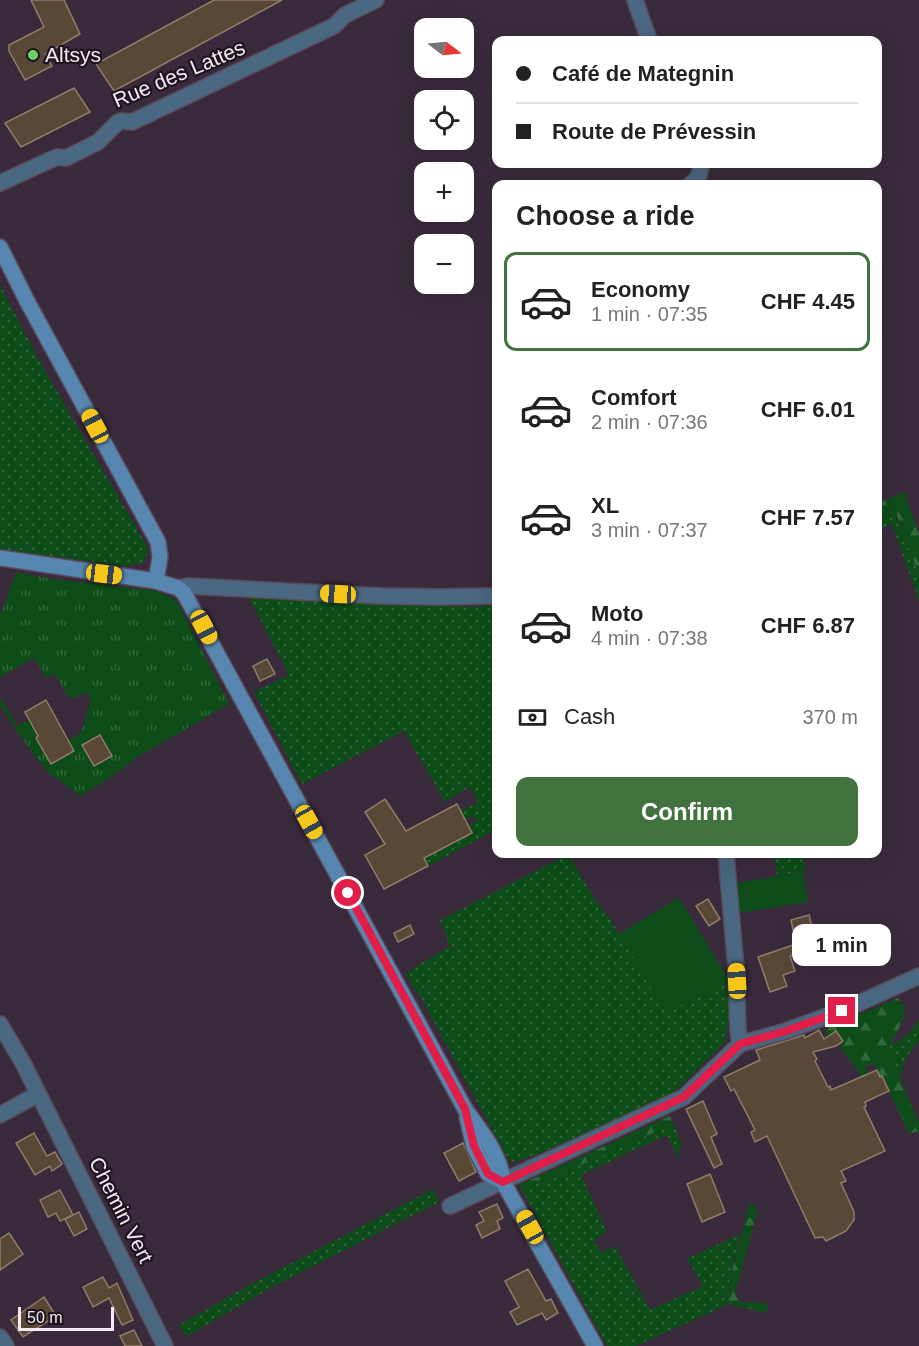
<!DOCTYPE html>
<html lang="en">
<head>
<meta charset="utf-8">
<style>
	body { margin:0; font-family:Helvetica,sans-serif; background:#f6f6f6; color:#222; height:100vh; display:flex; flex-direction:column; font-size:22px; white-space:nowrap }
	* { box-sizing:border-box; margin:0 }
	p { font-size:20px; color:#767676 }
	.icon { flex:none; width:33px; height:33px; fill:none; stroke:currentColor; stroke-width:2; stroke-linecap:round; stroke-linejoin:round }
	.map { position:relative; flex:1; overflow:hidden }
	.sheet { position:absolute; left:492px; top:180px; width:390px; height:678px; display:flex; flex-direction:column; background:#fff; border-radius:12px; box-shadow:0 6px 24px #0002 }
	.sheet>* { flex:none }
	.banner { position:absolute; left:492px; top:36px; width:390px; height:132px; border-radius:12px; box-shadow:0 6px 24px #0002; display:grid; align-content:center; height:132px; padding:0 24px; background:#fff }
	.needle { width:39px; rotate:106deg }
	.tools { position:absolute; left:414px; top:18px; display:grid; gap:12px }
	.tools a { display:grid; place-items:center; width:60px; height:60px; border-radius:12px; background:#fff; box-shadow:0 6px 24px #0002; font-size:30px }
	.scale { position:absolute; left:18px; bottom:15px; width:96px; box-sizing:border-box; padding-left:6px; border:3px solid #f4eaf5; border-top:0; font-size:16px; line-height:21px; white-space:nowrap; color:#f4eaf5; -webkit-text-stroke:4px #1d161e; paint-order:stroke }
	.end { position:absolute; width:27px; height:27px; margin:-14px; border:8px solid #e11d48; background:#fff; box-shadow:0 0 0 3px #fff }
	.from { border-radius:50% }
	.bubble { position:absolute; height:42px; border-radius:12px; background:#fff; box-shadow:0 6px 24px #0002; font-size:20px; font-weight:600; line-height:42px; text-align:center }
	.car { position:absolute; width:18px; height:36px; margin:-18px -9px; border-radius:8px; box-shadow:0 0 4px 2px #0007; background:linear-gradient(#f5c518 24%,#345 0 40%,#f5c518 0 76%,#345 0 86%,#f5c518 0) }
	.banner b { display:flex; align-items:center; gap:21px; height:57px; font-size:22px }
	.banner b+b { border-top:2px solid #e0e0e0 }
	.banner i { width:15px; height:15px; background:#222 }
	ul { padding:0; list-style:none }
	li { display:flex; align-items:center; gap:18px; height:99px; margin:0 12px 9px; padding:0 12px; border:3px solid transparent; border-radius:12px }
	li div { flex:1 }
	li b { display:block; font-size:22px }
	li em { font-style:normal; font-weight:600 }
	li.current { border-color:#42723f }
	li>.icon { width:54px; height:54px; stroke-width:1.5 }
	h2 { padding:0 24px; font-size:27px; line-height:72px }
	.pay { display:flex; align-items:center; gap:15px; height:66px; padding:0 24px; font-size:22px }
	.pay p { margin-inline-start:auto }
	.primary-button { display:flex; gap:12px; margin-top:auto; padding:12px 24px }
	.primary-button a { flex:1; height:69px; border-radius:12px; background:#42723f; color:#fff; font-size:24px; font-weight:600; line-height:69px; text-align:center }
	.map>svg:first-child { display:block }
	.grass { fill:url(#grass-dots) }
	.forest { fill:url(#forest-firs) }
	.park { fill:url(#park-tufts) }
	.pitch { fill:#0e4d19 }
	.building { fill:#5a4837; stroke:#8f7c69; stroke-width:1.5 }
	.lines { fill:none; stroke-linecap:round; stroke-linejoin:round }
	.minor-casing { stroke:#584a5a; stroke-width:18 }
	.secondary-casing { stroke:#584a5a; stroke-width:18 }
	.minor { stroke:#4b6882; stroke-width:15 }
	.secondary { stroke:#5787b0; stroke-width:15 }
	.route { stroke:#e11d48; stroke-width:8 }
	.poi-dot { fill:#6ad363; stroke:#1d161e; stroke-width:2 }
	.labels { text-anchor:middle; stroke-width:4.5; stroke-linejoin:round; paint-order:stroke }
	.poi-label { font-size:21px; fill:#f4eaf5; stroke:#1d161e; text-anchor:start }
	.street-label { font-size:21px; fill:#f4eaf5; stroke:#1d161e }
</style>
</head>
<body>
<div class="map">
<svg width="919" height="1346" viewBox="0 0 919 1346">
	<defs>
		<pattern id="grass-dots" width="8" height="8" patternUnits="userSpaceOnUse" patternTransform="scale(1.5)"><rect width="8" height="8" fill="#0e4d19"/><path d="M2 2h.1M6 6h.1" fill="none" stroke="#32673b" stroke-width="1.8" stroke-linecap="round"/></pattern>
		<pattern id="forest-firs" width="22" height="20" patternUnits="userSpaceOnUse" patternTransform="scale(1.5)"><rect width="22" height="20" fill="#0e4d19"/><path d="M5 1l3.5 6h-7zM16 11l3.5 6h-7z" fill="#32673b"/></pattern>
		<pattern id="park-tufts" width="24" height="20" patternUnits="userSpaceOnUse" patternTransform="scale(1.5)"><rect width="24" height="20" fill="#0e4d19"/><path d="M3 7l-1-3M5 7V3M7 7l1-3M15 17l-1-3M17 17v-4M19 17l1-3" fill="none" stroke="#32673b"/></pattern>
	</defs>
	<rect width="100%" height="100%" fill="#3a2b3c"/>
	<!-- grass -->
	<g class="grass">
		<polygon points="0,285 40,362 148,548 147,555 142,564 122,566 0,549"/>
		<polygon points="894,509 919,575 919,602 892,524 878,530 878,517"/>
		<polygon points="248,596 470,607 495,605 496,830 428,866 424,858 472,833 468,826 476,821 473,816 465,820 460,811 478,802 469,787 445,802 404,731 302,784 254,692 289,675"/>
		<polygon points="774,854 803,854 806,871 777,876"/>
		<polygon points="563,857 571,859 598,904 611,920 666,1012 730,982 729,1019 725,1042 678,1089 654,1104 531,1157 517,1161 509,1161 417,990 415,991 406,973 450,946 440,920"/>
		<path d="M919,1019V1040L909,1054L903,1066L901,1080L887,1048C900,1040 912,1034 919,1019Z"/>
		<polygon points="670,1116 681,1143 678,1158 667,1135 581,1175 607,1232 594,1240 601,1253 615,1246 650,1310 703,1286 687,1259 740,1234 728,1286 729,1304 636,1346 607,1346 519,1185"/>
		<polygon points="433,1189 439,1202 272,1287 186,1337 179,1325 246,1287"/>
	</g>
	<!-- forest -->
	<g class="forest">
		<polygon points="904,492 919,534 919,575 895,510 878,517 878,503"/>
		<polygon points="898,998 905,1007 904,1017 891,1045 887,1048 919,1123 919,1131 909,1134 883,1077 880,1077 873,1063 865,1066 870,1078 862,1077 838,1044 843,1041 836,1031 827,1037 825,1029"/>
		<polygon points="670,1116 673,1124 522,1191 519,1185"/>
		<path d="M750,1202L758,1209L735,1294L740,1302C750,1304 758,1300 768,1304L766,1313L729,1304L728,1286Z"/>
	</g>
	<!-- park -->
	<polygon class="park" points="16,572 47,578 157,591 173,599 178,603 229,704 139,756 108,779 80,796 48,772 33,754 0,706 0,697 17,726 29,720 38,736 36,738 51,764 74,751 68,740 81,733 91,700 87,692 70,699 55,674 46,678 34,658 0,677 0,616"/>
	<!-- pitch -->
	<g class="pitch">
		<polygon points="803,872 808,902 738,913 736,883"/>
		<polygon points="679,898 730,982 666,1012 619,934"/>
	</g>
	<!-- building -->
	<g class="building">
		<polygon points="31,0 64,0 80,34 45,54 52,66 25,80 9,51 9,45 44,27"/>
		<polygon points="214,0 282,0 114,91 96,64"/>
		<polygon points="74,88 90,112 21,147 5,123"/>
		<polygon points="267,659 275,674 260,681 253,666"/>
		<polygon points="46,700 74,751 51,764 36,738 38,736 25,712"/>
		<polygon points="100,735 112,756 94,766 82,745"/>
		<polygon points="385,799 406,831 457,804 472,833 424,858 428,866 384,889 365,855 385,844 365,812"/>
		<polygon points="708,899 720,919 709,926 696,906"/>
		<polygon points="809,915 814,935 811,936 815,948 790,956 795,971 783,975 787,986 770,992 758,957 796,944 791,920"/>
		<polygon points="410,925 414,934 398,942 394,933"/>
		<polygon points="819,1030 824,1039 836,1031 843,1041 836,1046 813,1052 817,1059 815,1061 828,1087 830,1086 831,1090 877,1070 880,1077 882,1076 889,1091 865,1102 866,1106 864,1107 885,1151 841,1171 846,1181 841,1183 854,1212 854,1220 846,1231 826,1241 823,1237 815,1238 767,1136 755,1142 751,1132 755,1130 734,1089 731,1091 724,1077 760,1060 756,1050 804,1035 805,1038"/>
		<polygon points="703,1101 717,1134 711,1137 722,1164 714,1168 686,1109"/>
		<polygon points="34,1133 47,1156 55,1152 62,1164 52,1171 50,1166 35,1175 16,1143"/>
		<polygon points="463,1143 476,1172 459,1181 444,1153"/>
		<polygon points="710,1174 725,1212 702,1222 687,1184"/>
		<polygon points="60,1190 73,1215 60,1221 56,1213 48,1217 40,1200"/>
		<polygon points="497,1204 503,1218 497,1221 500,1229 482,1238 476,1225 484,1221 479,1212"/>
		<polygon points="79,1212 87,1229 74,1236 65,1219"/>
		<polygon points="9,1233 23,1254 0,1270 0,1239"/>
		<polygon points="528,1269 546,1301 551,1299 558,1313 546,1320 542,1313 517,1325 510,1312 519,1307 505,1281"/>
		<polygon points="103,1277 109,1288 117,1283 133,1320 122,1325 109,1298 93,1307 83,1287"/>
		<polygon points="44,1297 56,1316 23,1337 11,1320"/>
		<polygon points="134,1330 142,1346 125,1346 120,1336"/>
	</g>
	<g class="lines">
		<defs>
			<g id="minor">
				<polyline points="635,0 649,40"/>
				<polyline points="0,183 57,157 66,158 98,142 118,122 122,121 132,122 334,26 345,15 376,0"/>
				<polyline points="691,184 698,178 702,164"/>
				<polyline points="178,588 188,586 381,596 437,597 496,596"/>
				<polyline points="726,854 736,968 738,1029 740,1044"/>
				<polyline points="0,1024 23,1063 165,1346"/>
				<polyline points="0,1115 38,1094"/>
				<polyline points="450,1206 684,1097 740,1044 786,1031 841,1011 919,976"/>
				<polyline points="0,1337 6,1346"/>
			</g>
			<g id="secondary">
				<polyline points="0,247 27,301 158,542 160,557 156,581"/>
				<path d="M0,558L156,581L178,588L184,593L465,1109C480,1130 501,1155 503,1182L595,1346"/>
				<polyline points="467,1117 474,1147 488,1174 503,1182"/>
			</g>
		</defs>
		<!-- minor casing -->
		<use href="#minor" class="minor-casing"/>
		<!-- secondary casing -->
		<use href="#secondary" class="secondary-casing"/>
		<!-- minor -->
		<use href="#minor" class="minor"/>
		<!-- secondary -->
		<use href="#secondary" class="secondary"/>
	</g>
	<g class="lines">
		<!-- route -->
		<polyline class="route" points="348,893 465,1109 474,1146 488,1174 503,1182 684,1097 740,1044 786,1031 842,1011"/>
	</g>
	<!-- markers -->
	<circle class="poi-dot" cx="33" cy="55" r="6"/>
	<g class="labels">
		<!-- poi labels -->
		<g class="poi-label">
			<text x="45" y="62">Altsys</text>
		</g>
		<!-- street labels -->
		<g class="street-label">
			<text transform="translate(179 74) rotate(-23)" y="7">Rue des Lattes</text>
			<text transform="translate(121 1210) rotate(63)" y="7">Chemin Vert</text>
		</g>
	</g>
</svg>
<div class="tools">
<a><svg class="needle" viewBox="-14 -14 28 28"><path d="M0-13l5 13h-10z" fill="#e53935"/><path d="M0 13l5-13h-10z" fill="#767676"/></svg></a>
<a><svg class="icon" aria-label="locate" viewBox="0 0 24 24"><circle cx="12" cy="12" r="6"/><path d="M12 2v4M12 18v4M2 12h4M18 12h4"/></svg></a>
<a>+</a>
<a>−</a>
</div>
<div class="scale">50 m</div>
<i class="end from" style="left:348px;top:893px"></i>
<i class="end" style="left:842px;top:1011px"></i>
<div class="bubble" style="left:792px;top:924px;width:99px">1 min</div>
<i class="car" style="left:95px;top:426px;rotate:332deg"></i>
<i class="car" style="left:104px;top:574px;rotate:97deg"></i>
<i class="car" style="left:338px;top:594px;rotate:273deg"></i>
<i class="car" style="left:204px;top:627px;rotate:152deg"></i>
<i class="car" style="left:309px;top:822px;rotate:151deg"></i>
<i class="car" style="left:737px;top:981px;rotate:357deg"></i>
<i class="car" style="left:530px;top:1227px;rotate:331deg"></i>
<div class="banner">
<b><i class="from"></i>Café de Mategnin</b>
<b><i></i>Route de Prévessin</b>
</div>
<section class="sheet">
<h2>Choose a ride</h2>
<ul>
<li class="current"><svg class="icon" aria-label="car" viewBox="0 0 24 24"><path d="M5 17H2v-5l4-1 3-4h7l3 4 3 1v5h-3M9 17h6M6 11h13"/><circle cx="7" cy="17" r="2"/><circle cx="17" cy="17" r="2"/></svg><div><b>Economy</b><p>1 min · 07:35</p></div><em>CHF 4.45</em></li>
<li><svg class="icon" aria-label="car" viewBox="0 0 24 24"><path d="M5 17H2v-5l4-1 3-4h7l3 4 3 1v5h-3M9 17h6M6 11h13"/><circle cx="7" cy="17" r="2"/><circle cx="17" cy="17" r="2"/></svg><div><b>Comfort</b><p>2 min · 07:36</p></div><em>CHF 6.01</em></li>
<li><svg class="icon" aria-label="car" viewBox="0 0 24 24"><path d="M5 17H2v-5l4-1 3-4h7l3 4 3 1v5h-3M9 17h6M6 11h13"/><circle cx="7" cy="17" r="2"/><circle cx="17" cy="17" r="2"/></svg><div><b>XL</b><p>3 min · 07:37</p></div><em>CHF 7.57</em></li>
<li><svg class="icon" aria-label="car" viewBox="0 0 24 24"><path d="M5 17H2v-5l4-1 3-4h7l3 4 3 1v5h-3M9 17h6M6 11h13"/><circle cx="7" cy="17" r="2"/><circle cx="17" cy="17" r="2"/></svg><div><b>Moto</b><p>4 min · 07:38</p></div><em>CHF 6.87</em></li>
</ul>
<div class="pay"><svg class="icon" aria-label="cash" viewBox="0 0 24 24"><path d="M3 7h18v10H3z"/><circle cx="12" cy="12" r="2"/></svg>Cash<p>370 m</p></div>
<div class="primary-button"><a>Confirm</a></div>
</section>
</div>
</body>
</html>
